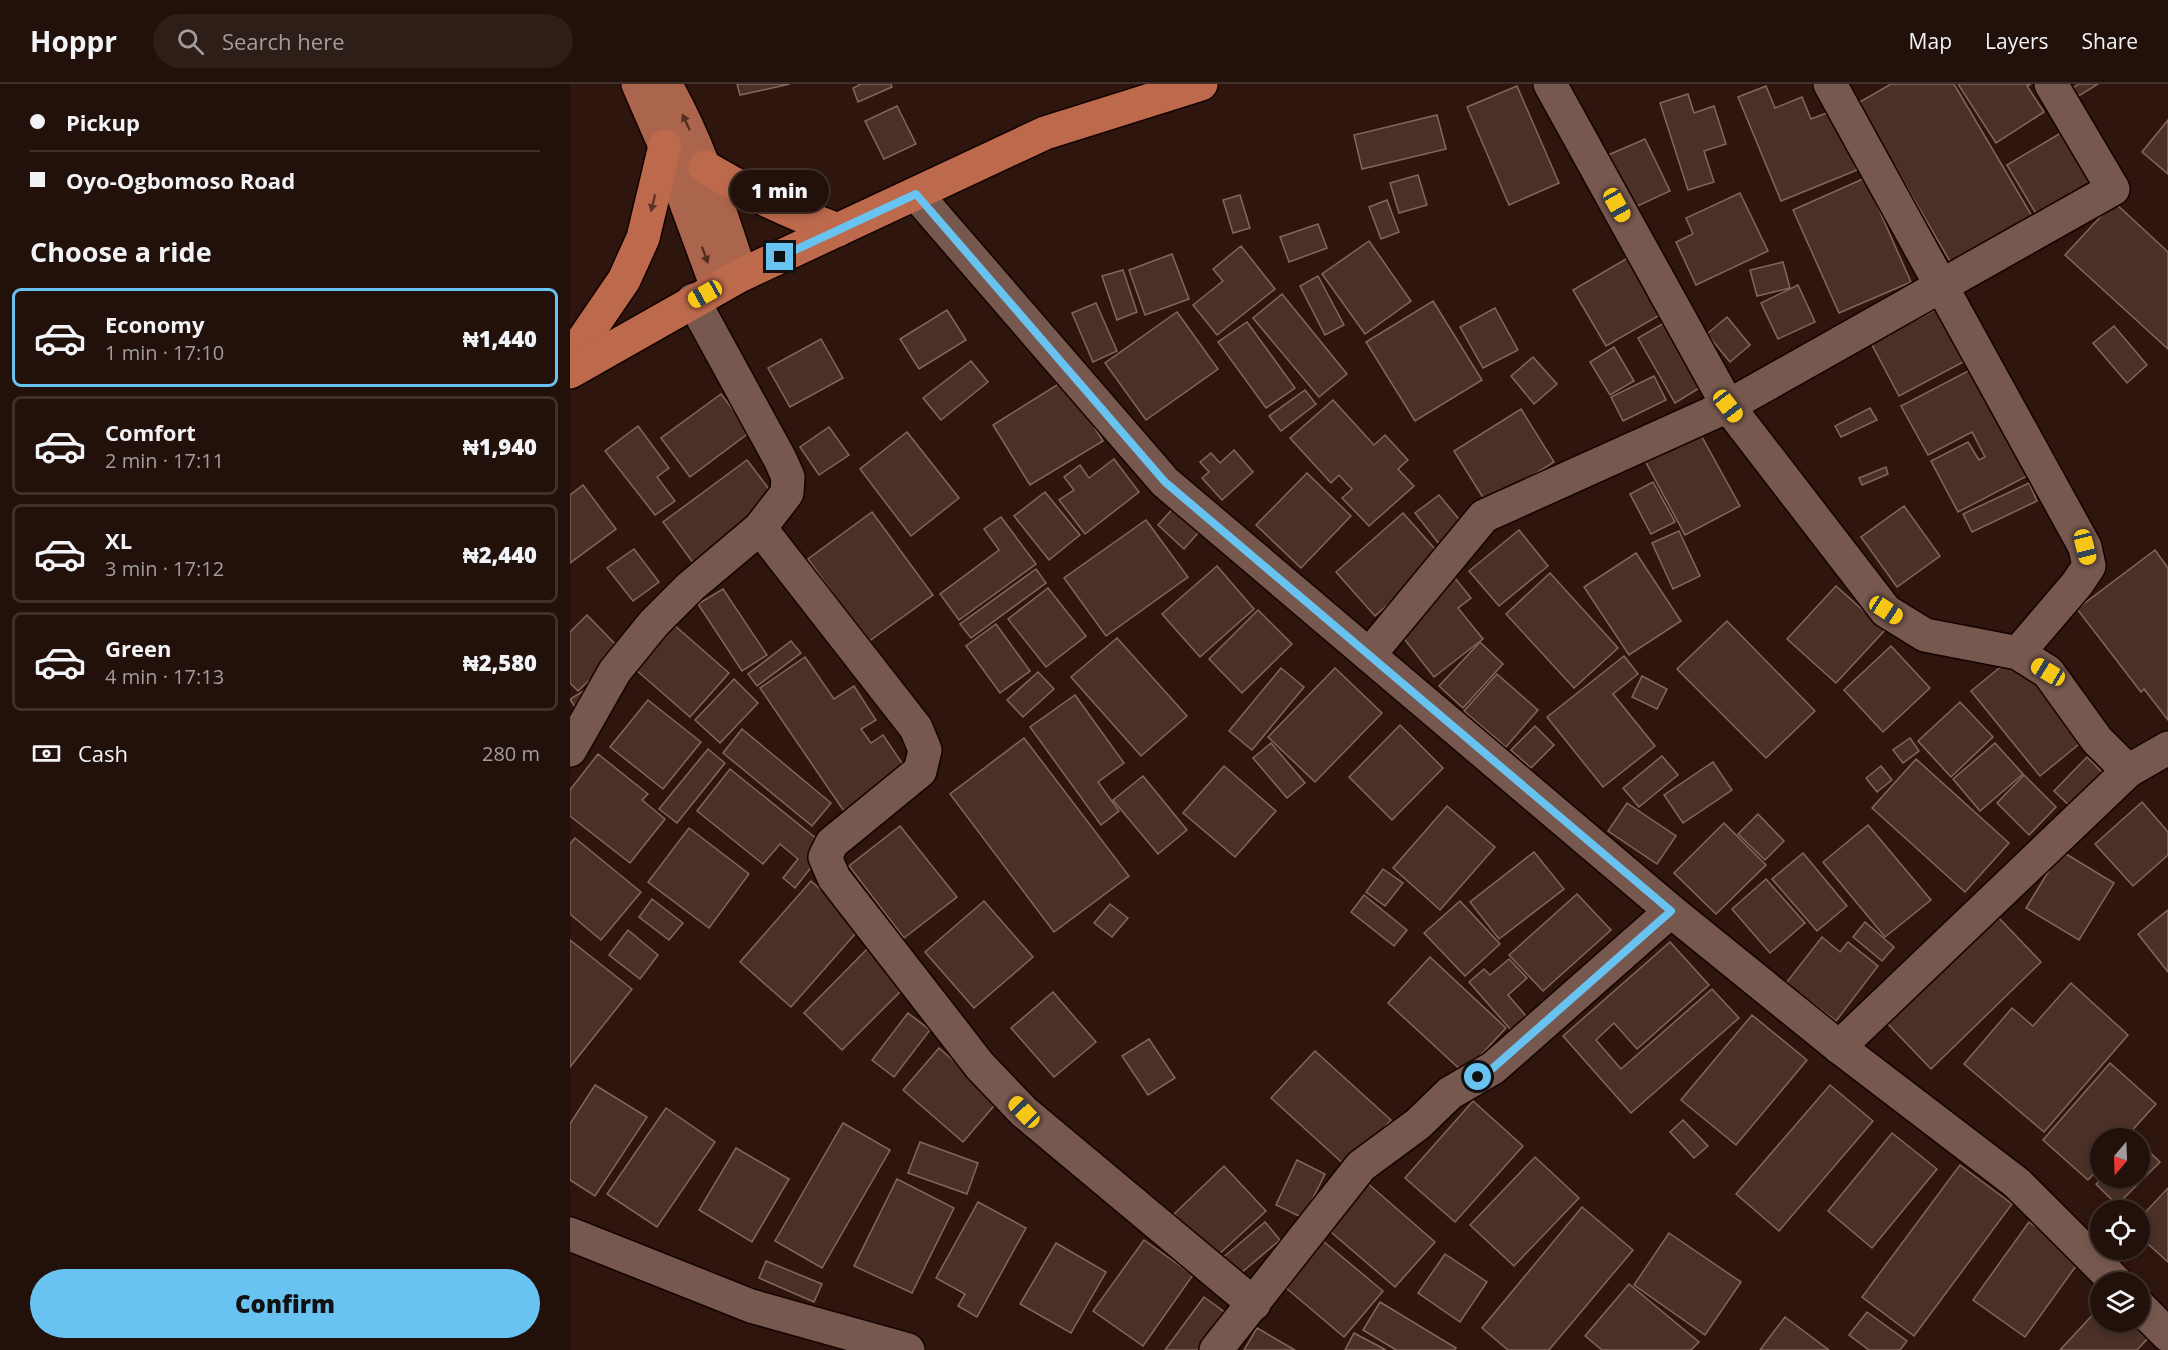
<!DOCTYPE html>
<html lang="en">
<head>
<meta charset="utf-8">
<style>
	body { margin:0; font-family:"Open Sans",sans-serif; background:#2e1e18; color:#f1f3f6; height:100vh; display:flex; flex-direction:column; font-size:22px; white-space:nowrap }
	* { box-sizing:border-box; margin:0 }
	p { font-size:20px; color:#a29d9c }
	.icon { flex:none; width:33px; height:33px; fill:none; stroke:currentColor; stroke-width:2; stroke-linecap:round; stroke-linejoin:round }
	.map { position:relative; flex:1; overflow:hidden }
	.side { display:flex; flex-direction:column; background:#22100a; width:570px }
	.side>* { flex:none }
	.guide { display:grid; align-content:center; height:132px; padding:0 30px; background:#22100a }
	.needle { width:39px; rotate:199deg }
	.controls { position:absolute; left:1520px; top:1044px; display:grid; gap:12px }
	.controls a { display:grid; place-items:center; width:60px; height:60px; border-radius:50%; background:#22100a; box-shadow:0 3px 9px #0003,0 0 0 2px #3f302b; font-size:30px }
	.end { position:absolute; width:27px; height:27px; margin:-14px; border:8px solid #69c3f1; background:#111; box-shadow:0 0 0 3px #111 }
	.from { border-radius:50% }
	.bubble { position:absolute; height:42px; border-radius:21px; background:#22100a; box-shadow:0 3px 9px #0003,0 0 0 2px #3f302b; font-size:20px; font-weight:800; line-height:42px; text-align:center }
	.car { position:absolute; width:18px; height:36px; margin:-18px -9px; border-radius:8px; box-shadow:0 0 4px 2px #0007; background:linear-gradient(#f5c518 24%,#345 0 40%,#f5c518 0 76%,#345 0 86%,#f5c518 0) }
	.guide b { display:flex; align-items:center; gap:21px; height:57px; font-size:22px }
	.guide b+b { border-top:2px solid #3f302b }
	.guide i { width:15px; height:15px; background:#f1f3f6 }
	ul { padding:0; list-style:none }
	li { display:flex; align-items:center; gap:18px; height:99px; margin:0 12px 9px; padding:0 18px; border:3px solid #3f302b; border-radius:9px }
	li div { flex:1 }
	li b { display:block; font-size:22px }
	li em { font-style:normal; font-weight:800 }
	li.on { border-color:#69c3f1 }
	li>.icon { width:54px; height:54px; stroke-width:1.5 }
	h2 { padding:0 30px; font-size:27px; line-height:72px }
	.pay { display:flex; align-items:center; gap:15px; height:66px; padding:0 30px; font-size:22px }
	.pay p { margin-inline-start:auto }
	.primary-button { display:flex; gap:12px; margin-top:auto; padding:12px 30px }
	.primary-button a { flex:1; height:69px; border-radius:36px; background:#69c3f1; color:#111; font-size:24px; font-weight:800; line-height:69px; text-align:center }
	header { display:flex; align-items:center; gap:36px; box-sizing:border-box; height:84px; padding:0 30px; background:#22100a; border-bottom:2px solid #3f302b }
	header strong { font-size:28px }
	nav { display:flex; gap:33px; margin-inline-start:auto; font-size:21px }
	.search { width:420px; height:54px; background:#2e1e18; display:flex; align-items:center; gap:15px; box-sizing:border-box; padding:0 21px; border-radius:33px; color:#a29d9c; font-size:22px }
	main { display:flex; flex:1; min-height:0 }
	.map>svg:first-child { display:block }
	.building { fill:#4a3027; stroke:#84665c; stroke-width:1.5 }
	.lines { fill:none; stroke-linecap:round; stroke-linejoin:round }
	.minor-casing { stroke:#150200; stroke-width:36 }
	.primary-casing { stroke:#150200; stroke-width:36 }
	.trunk-casing { stroke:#150200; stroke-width:36 }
	.minor { stroke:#76584e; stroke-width:33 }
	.primary { stroke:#ab654d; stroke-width:33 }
	.trunk { stroke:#bc694c; stroke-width:33 }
	.oneway { fill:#542e21 }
	.oneway2 { fill:#603324 }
	.route { stroke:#69c3f1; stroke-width:8 }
</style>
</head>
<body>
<header>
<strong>Hoppr</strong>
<div class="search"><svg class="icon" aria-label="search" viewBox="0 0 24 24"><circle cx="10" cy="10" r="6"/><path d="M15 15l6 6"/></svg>Search here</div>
<nav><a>Map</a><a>Layers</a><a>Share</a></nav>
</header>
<main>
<section class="side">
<div class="guide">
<b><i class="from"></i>Pickup</b>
<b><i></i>Oyo-Ogbomoso Road</b>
</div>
<h2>Choose a ride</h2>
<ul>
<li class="on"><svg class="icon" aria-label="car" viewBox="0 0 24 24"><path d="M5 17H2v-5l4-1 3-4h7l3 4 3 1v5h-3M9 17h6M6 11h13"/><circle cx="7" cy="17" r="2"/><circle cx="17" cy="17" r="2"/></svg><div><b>Economy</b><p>1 min · 17:10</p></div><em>₦1,440</em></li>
<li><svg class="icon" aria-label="car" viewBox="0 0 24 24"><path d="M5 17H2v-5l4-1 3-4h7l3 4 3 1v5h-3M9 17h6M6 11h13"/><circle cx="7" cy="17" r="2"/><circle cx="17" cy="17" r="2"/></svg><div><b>Comfort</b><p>2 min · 17:11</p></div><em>₦1,940</em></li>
<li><svg class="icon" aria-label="car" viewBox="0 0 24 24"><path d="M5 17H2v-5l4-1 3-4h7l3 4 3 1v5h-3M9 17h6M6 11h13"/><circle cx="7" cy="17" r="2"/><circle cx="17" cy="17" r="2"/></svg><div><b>XL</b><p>3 min · 17:12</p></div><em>₦2,440</em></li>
<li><svg class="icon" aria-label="car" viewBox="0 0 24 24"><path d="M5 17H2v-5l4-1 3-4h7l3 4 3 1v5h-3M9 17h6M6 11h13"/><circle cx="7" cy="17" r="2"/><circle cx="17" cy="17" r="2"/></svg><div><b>Green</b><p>4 min · 17:13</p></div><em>₦2,580</em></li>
</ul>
<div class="pay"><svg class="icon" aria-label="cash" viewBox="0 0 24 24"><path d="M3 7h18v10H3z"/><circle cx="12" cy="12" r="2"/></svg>Cash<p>280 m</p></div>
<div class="primary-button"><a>Confirm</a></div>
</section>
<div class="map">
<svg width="1598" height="1266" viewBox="0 0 1598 1266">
	<rect width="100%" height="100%" fill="#2e160e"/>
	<!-- building -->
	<g class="building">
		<polygon points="167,0 220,0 170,11"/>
		<polygon points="291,0 321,0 322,3 288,18 283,4"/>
		<polygon points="1321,0 1384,0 1462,132 1381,179 1288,19"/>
		<polygon points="1388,0 1461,0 1457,2 1474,28 1426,59"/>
		<polygon points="1509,0 1528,0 1507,13 1502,4"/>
		<polygon points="947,2 989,99 939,121 897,23"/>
		<polygon points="1196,2 1205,24 1232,13 1241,35 1262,27 1287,86 1211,117 1168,13"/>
		<polygon points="1118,10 1124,29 1144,22 1156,60 1134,67 1144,98 1118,106 1090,19"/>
		<polygon points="327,22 346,60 314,75 295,37"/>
		<polygon points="867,31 876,65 792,85 784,51"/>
		<polygon points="1598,36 1598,90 1572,68"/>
		<polygon points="1494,47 1525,100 1468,133 1437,81"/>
		<polygon points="1075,55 1100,107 1061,125 1036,72"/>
		<polygon points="848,91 857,121 829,129 820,99"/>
		<polygon points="1295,94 1341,198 1269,229 1223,126"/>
		<polygon points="1170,109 1198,167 1126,201 1106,158 1123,150 1116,134"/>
		<polygon points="670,111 680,144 663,149 653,116"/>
		<polygon points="817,116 829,148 811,155 799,123"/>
		<polygon points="1544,118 1598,168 1598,265 1495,171"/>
		<polygon points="748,140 757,164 719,178 710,153"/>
		<polygon points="799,157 841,217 795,250 752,190"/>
		<polygon points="671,162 705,205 647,251 623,221 653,197 643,185"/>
		<polygon points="602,170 619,215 575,231 559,186"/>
		<polygon points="1061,172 1095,228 1036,262 1003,206"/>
		<polygon points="1213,178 1220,204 1187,212 1180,186"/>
		<polygon points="553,186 567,228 547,236 532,192"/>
		<polygon points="748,192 774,241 755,251 730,202"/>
		<polygon points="1228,201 1245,238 1208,255 1191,219"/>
		<polygon points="712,210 777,290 749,313 683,234"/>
		<polygon points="863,217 912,296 845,337 796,258"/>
		<polygon points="526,219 547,267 523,278 502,229"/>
		<polygon points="925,224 948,266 913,284 890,243"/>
		<polygon points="1369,224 1397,276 1329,312 1301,259"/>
		<polygon points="377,226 396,256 349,285 330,255"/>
		<polygon points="607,228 648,285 576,336 535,279"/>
		<polygon points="1157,233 1180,261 1160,278 1137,250"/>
		<polygon points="677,238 725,304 696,324 648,258"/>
		<polygon points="1094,239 1131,303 1105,319 1068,254"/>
		<polygon points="1544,242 1577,281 1557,299 1523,259"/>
		<polygon points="251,255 273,294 220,323 198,284"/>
		<polygon points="1044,263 1064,297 1040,311 1020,278"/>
		<polygon points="963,273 987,300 964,320 941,292"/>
		<polygon points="401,277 418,298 371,336 353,314"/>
		<polygon points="1402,285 1459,391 1388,428 1361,377 1398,358 1409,376 1415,373 1402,348 1358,371 1331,322"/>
		<polygon points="1084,292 1096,316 1053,337 1041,313"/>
		<polygon points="495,296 533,357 460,401 423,341"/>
		<polygon points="735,306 746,320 711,347 699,332"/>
		<polygon points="151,310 180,348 120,393 91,354"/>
		<polygon points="763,316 804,361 815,351 838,376 828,385 844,402 799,442 772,414 782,405 769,391 761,399 720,354"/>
		<polygon points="1300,324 1307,336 1271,353 1265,342"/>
		<polygon points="951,325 984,378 917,420 884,367"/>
		<polygon points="68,342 99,384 87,393 105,417 85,431 35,367"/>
		<polygon points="259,343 279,371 249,391 230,363"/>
		<polygon points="1127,344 1170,422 1115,451 1073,373"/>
		<polygon points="337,348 389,414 341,452 290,385"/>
		<polygon points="664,366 683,388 652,416 632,394 639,388 630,378 641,369 650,379"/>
		<polygon points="544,375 569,408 515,450 489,416 504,406 494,393 510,381 519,394"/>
		<polygon points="177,376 208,417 124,480 93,438"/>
		<polygon points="1316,383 1318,390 1292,401 1289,394"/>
		<polygon points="737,389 781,432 731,484 686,441"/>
		<polygon points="1083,398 1105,438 1081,450 1060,410"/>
		<polygon points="1459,399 1467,417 1402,448 1393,430"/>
		<polygon points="13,401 46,445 0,479 0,411"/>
		<polygon points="475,408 510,451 479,476 444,432"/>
		<polygon points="869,411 898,446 873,465 845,429"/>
		<polygon points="608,419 634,442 614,465 588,441"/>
		<polygon points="1334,422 1370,472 1327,503 1291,453"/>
		<polygon points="302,428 363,511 298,558 238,475"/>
		<polygon points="833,429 872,473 805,532 766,488"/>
		<polygon points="431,433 466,480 389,536 370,510 429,466 414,445"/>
		<polygon points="576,436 618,493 536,552 494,494"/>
		<polygon points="949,446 978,482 929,522 899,487"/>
		<polygon points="1109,447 1130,492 1103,505 1082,459"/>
		<polygon points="64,465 89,498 63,517 37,484"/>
		<polygon points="1585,466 1598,484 1598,636 1574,605 1571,608 1507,525"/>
		<polygon points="1066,469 1111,537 1059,571 1014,503"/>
		<polygon points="647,482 684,525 630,573 592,530"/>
		<polygon points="466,485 476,499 401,554 390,540"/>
		<polygon points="980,489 1048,564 1004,604 936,530"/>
		<polygon points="885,494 901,514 888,524 913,555 864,593 824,542"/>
		<polygon points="1266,502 1315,546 1266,599 1217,555"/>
		<polygon points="478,504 516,552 476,583 438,535"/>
		<polygon points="153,505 197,571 172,587 128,520"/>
		<polygon points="688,526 722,560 672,609 639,575"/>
		<polygon points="17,531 51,566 8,607 0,599 0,548"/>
		<polygon points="1157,537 1245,627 1196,674 1107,585"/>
		<polygon points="103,540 159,589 120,633 65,585"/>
		<polygon points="426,540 460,587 430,609 396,562"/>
		<polygon points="547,554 617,632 571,672 501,593"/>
		<polygon points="221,557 231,569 187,602 178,590"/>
		<polygon points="910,558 933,580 893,624 869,602"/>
		<polygon points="1321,562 1360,604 1313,648 1274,606"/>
		<polygon points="1054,572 1068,590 1043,610 1085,662 1033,703 977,633"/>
		<polygon points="1444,572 1513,657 1470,692 1401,607"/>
		<polygon points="235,573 264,615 284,602 306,636 291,645 301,659 313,651 340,691 278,733 190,604"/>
		<polygon points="711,584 734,603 682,666 659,647"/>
		<polygon points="765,584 812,629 745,698 698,653"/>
		<polygon points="468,588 484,605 453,633 437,616"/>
		<polygon points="927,590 968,626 936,663 894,627"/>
		<polygon points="1072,592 1097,605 1087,625 1062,613"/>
		<polygon points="164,595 188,619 150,659 125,636"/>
		<polygon points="15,606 23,618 8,628 0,615"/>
		<polygon points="505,611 554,679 528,698 549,727 531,741 460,643"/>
		<polygon points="78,616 131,658 93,705 40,663"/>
		<polygon points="1390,618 1423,653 1381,693 1348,657"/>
		<polygon points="830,641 873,684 822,736 779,693"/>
		<polygon points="965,642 984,661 961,684 941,666"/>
		<polygon points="172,645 261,719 242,742 153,669"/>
		<polygon points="454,654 559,792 484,848 380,710"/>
		<polygon points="1340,654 1349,667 1333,679 1323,666"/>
		<polygon points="701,659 735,699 717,714 683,674"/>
		<polygon points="1425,659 1453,690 1410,727 1383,695"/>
		<polygon points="138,665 155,679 107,739 89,725"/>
		<polygon points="28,670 78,710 72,716 95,735 60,779 0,732 0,706"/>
		<polygon points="1092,672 1108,691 1069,723 1053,704"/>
		<polygon points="1517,673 1536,692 1504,726 1484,707"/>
		<polygon points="1346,675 1439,759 1395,808 1302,724"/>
		<polygon points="1143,678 1162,706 1113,739 1094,711"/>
		<polygon points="654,682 706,727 665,773 613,729"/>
		<polygon points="1311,682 1322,696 1307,708 1296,694"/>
		<polygon points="160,685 257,763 225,804 213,794 228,775 210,760 193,780 127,727"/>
		<polygon points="1454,691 1486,723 1459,751 1427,719"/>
		<polygon points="573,692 617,746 588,770 543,716"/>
		<polygon points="1572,718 1598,748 1598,771 1563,802 1525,760"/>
		<polygon points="1057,719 1106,752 1087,780 1038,747"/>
		<polygon points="877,722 925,763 870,826 823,784"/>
		<polygon points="1188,730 1214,757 1195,776 1168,750"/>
		<polygon points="1154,739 1196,781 1146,830 1104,789"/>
		<polygon points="1298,741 1361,816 1315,853 1253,778"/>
		<polygon points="330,742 387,813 334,854 279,782"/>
		<polygon points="119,744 179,790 139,844 78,798"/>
		<polygon points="5,754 71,808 31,856 0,830 0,760"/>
		<polygon points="1491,767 1544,799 1509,856 1456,824"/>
		<polygon points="964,768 994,805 929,855 900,818"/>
		<polygon points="1233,769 1277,822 1247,847 1202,795"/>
		<polygon points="813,785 833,799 815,822 796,808"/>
		<polygon points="1196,795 1235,839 1200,869 1162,825"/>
		<polygon points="241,797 292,842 221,923 170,878"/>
		<polygon points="1007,810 1041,846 973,907 939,871"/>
		<polygon points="794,811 837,846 824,862 781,828"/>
		<polygon points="82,815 113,839 99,856 69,833"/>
		<polygon points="414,817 463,873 404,924 355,868"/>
		<polygon points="890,817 930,860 895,892 854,849"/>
		<polygon points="540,820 558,834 542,853 524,839"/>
		<polygon points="1598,826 1598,888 1568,850"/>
		<polygon points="1427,832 1471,878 1361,985 1316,938"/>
		<polygon points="1295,838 1324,863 1312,877 1283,853"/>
		<polygon points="58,846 88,871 70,895 39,871"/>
		<polygon points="1252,853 1270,868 1278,858 1308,882 1266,937 1216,899"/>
		<polygon points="0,856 62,905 0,983"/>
		<polygon points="1100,858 1139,901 1067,965 1044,939 1026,956 1051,985 1142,905 1169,934 1061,1029 993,952"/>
		<polygon points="301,861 339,899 272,966 234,929"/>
		<polygon points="860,873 936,944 894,989 818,919"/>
		<polygon points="939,875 957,894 938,911 957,933 941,946 899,898 914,885 920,891"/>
		<polygon points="1501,899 1558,951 1474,1048 1394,980 1442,924 1463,942"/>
		<polygon points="483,908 526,958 484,993 441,944"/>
		<polygon points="338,929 360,946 324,993 302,976"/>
		<polygon points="1182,931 1237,976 1166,1061 1111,1016"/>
		<polygon points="579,955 605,994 578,1011 552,972"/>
		<polygon points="369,964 429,1016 393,1058 333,1006"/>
		<polygon points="745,967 821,1036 778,1084 701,1014"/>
		<polygon points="1540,979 1586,1020 1555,1054 1530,1054 1530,1083 1518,1096 1473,1056"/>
		<polygon points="25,1001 77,1033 25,1112 0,1096 0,1040"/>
		<polygon points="1260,1001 1303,1037 1209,1147 1166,1110"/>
		<polygon points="903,1017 953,1062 885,1138 835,1094"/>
		<polygon points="96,1024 145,1058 87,1143 37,1110"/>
		<polygon points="1113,1036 1138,1062 1124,1074 1100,1048"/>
		<polygon points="273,1039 320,1066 252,1184 205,1157"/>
		<polygon points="1322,1049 1367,1085 1302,1164 1258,1127"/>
		<polygon points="350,1058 408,1079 397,1110 338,1089"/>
		<polygon points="1569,1058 1590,1078 1547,1121 1526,1100 1533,1094 1569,1094"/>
		<polygon points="166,1064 219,1095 182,1158 129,1126"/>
		<polygon points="965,1073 1009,1114 944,1182 900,1141"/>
		<polygon points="727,1076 755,1090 733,1134 706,1121"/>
		<polygon points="1390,1081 1442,1120 1344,1252 1292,1213"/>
		<polygon points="654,1082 696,1127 645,1174 604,1130"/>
		<polygon points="327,1095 384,1124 342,1209 284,1182"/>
		<polygon points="795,1097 865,1158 825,1203 755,1143"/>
		<polygon points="1598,1104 1598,1178 1569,1152 1569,1135"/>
		<polygon points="408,1118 456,1144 407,1233 388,1222 395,1210 366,1194"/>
		<polygon points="1012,1123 1063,1166 979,1266 938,1266 912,1244"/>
		<polygon points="695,1138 710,1156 665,1194 650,1176"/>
		<polygon points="1459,1138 1511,1175 1455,1253 1403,1216"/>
		<polygon points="1099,1149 1171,1198 1135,1251 1064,1201"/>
		<polygon points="747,1152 813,1207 774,1253 709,1198"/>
		<polygon points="574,1156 623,1191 573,1262 523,1227"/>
		<polygon points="486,1159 536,1188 501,1249 450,1220"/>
		<polygon points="875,1170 917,1198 890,1238 848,1209"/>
		<polygon points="196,1177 252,1200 244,1218 189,1194"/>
		<polygon points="1059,1200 1129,1258 1121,1266 1032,1266 1015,1252"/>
		<polygon points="634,1213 660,1232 635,1266 595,1266"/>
		<polygon points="810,1218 886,1264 885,1266 826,1266 793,1246"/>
		<polygon points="1530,1223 1530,1238 1564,1238 1580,1252 1567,1266 1490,1266"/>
		<polygon points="1297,1228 1337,1257 1330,1266 1299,1266 1279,1251"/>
		<polygon points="1215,1233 1259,1266 1190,1266"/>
		<polygon points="687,1244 725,1266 674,1266"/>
		<polygon points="784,1249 816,1266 775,1266"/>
	</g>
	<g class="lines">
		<defs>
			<g id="minor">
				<polyline points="980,0 1158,322 1316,527 1355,551 1448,569 1478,588 1527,656 1558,687"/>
				<polyline points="1260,0 1515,463 1519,482 1507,500 1448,569"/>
				<polyline points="346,110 595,398 1101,827 1269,963 1447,1099 1546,1198"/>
				<polyline points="190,444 346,644 355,666 350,687 262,759 255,773 264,794 410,982 454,1028 684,1220"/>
				<polyline points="799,571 914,432 1158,322 1543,105 1481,0"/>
				<polyline points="0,666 45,587 84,539 120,503 190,444 217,409 218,393 210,375 123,216"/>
				<polyline points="1269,963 1558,687 1598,664"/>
				<polyline points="0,1150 181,1222 338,1266"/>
				<polyline points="1569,1222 1598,1251"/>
				<polyline points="646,1266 791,1082 848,1040 880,1009 923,984 1101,827"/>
			</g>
			<g id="primary">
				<polyline points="68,0 95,62 147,203"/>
				<path d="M95,0C130,60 149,125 171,191"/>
			</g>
			<g id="trunk">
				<path d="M135,83C178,109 221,129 268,146"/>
				<polyline points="0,275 54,196 73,154 95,62"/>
				<polyline points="0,288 171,191 475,49 631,0"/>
			</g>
		</defs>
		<!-- minor casing -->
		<use href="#minor" class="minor-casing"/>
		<!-- primary casing -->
		<use href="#primary" class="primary-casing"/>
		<!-- trunk casing -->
		<use href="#trunk" class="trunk-casing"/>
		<!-- minor -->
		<use href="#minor" class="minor"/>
		<!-- primary -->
		<use href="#primary" class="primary"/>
		<!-- trunk -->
		<use href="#trunk" class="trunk"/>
	</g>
	<!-- one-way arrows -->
	<defs><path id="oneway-solid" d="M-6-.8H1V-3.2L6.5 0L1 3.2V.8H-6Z" transform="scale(1.5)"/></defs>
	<g class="oneway">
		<use href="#oneway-solid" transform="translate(116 38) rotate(-115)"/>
		<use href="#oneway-solid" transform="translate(135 171) rotate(70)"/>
	</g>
	<use class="oneway2" href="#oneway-solid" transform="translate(83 119) rotate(104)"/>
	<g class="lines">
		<!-- route -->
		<polyline class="route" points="210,173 346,110 595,398 1101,827 923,984 908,993"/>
	</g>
</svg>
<div class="controls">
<a><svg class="needle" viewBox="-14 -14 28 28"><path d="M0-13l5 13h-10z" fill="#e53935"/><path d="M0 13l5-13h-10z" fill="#a29d9c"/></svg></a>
<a><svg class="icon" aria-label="locate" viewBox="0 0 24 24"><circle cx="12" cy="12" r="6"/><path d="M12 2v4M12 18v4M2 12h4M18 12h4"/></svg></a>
<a><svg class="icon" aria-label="layers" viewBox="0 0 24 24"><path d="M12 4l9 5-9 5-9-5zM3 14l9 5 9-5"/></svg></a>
</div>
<i class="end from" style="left:908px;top:993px"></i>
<i class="end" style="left:210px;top:173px"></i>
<div class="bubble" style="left:160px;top:86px;width:99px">1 min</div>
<i class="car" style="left:1047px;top:121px;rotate:151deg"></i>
<i class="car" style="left:135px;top:210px;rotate:241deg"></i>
<i class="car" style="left:1158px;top:322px;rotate:142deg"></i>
<i class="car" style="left:1515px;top:463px;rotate:166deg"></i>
<i class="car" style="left:1316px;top:526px;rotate:123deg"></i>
<i class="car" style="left:1478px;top:588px;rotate:301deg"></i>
<i class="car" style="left:454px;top:1028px;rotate:316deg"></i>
</div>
</main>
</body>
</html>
